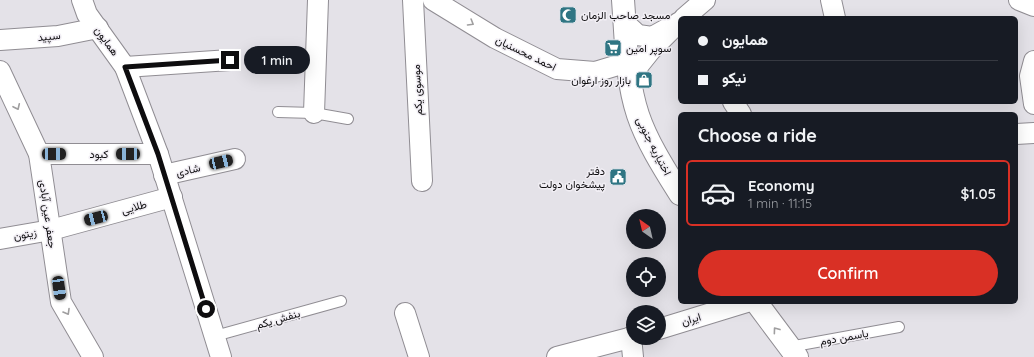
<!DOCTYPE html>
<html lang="en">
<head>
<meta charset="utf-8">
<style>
	body { margin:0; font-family:Quicksand,Vazirmatn,sans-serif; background:#242831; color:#f1f3f6; height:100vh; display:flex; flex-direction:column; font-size:15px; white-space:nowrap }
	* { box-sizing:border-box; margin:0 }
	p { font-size:13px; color:#9ea1a6 }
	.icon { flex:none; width:22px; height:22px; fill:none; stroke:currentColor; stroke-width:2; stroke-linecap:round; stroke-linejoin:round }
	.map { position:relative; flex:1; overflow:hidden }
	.panel { position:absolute; left:678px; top:112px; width:340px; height:192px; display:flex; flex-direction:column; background:#171b24; border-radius:6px; box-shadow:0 4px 16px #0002 }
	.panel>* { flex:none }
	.guide { position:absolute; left:678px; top:16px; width:340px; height:88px; border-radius:6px; box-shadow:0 4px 16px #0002; display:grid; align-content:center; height:88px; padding:0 20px; background:#171b24 }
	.needle { width:26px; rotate:326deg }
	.buttons { position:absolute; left:626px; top:209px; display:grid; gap:8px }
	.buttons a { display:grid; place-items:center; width:40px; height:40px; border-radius:50%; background:#171b24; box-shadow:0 4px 16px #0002; font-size:20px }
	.end { position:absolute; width:18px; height:18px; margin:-9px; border:5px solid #0e0d0f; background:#fff; box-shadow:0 0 0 2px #fff }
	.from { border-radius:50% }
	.bubble { position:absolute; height:28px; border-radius:14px; background:#171b24; box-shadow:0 4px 16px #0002; font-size:13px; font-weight:600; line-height:28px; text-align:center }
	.car { position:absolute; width:12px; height:24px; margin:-12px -6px; border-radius:5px; box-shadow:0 0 3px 1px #0007; background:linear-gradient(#222 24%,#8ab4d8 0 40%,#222 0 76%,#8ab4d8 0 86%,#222 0) }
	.guide b { display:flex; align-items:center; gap:14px; height:38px; font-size:15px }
	.guide b+b { border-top:1px solid #363941 }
	.guide i { width:10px; height:10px; background:#f1f3f6 }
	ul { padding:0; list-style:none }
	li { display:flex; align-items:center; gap:12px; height:66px; margin:0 8px 6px; padding:0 12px; border:2px solid transparent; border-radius:6px }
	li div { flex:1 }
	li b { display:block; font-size:15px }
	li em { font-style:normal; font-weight:600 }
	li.selected { border-color:#d93025 }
	li>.icon { width:36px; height:36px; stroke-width:1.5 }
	h2 { padding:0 20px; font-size:18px; line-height:48px }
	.primary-button { display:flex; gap:8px; margin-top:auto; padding:8px 20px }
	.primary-button a { flex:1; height:46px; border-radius:24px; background:#d93025; color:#fff; font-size:16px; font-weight:600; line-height:46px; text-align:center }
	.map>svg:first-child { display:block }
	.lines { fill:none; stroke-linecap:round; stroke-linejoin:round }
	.lane-casing { stroke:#908d93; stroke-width:12 }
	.street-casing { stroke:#908d93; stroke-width:22 }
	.secondary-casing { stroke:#908d93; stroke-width:24 }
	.lane { stroke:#fff; stroke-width:10 }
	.street { stroke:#fff; stroke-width:20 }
	.secondary { stroke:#fff; stroke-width:22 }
	.oneway { stroke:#9f9e9f }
	.route { stroke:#0e0d0f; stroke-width:5 }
	.labels { text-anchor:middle; stroke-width:3; stroke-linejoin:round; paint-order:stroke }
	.poi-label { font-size:11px; fill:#0e0d0f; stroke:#f2eff5; text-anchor:start }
	.street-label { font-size:11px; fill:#0e0d0f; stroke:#f2eff5 }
</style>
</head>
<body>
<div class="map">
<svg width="1034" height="357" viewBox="0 0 1034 357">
	<rect width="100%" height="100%" fill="#e4e2e8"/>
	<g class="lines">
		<defs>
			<g id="lane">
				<polyline points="278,112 314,113 348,119"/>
				<polyline points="215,336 341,301"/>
				<polyline points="789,347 899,327"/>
			</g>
			<g id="street">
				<polyline points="82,0 87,14 125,67 158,154 221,357"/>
				<polyline points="413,0 422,181"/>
				<polyline points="433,0 495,38 557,69 595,72 628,62"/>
				<polyline points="831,0 835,18"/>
				<polyline points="1019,0 1034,6"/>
				<polyline points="684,18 705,0"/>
				<polyline points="625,23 638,35 652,37 670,27"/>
				<polyline points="0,40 58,36 98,28"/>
				<polyline points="1034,61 1030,76 1034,104"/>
				<polyline points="125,67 230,60"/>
				<polyline points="0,71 39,154 61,302 93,357"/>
				<polyline points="631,85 639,65 651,50 678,23"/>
				<polyline points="733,102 741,114"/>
				<polyline points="314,113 318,0"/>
				<polyline points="1016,134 1034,133"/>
				<polyline points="39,154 158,154"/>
				<polyline points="164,175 235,159"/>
				<polyline points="0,239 51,230 172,197"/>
				<polyline points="405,313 419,357"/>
				<polyline points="659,329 747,302"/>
				<polyline points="631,337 633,357"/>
				<polyline points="557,357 633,337"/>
			</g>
			<g id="secondary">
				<path d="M623,0C626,38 626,79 638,115C647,142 665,170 680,194"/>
				<polyline points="756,302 797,357"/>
			</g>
		</defs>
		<!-- lane casing -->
		<use href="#lane" class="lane-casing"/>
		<!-- street casing -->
		<use href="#street" class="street-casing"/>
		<!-- secondary casing -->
		<use href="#secondary" class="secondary-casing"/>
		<!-- lane -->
		<use href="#lane" class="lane"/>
		<!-- street -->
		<use href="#street" class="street"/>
		<!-- secondary -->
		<use href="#secondary" class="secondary"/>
	</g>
	<!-- one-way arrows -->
	<defs><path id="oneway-chevron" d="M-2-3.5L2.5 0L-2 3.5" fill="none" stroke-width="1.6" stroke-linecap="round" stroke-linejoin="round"/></defs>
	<g class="oneway">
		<use href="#oneway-chevron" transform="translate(471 23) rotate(31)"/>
		<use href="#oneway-chevron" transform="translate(17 107) rotate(65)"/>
		<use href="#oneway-chevron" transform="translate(67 312) rotate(60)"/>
		<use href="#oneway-chevron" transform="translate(776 330) rotate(-126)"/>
	</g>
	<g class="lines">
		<!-- route -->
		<polyline class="route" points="206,309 158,154 125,67 230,60"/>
	</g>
	<!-- icons -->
	<defs>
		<symbol id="mosque-square" viewBox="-11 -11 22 22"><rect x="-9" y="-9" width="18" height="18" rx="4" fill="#2f7583" stroke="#f2eff5"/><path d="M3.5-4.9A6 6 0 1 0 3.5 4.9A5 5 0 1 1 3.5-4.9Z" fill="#fff"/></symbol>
		<symbol id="supermarket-square" viewBox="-11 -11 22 22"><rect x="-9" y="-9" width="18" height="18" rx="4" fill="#2f7583" stroke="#f2eff5"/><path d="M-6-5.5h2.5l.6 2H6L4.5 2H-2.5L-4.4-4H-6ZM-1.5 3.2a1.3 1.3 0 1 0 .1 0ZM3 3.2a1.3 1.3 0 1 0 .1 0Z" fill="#fff"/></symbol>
		<symbol id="shop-square" viewBox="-11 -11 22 22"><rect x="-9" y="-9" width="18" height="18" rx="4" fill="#2f7583" stroke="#f2eff5"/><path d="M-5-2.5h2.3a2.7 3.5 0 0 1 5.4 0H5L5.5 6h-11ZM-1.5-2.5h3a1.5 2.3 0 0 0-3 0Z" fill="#fff"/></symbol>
		<symbol id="civic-square" viewBox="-11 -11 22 22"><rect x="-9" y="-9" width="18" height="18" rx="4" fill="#2f7583" stroke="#f2eff5"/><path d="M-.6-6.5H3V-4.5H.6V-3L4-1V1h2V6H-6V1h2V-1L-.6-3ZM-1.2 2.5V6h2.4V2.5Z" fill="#fff"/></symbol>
	</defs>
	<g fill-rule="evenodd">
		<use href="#mosque-square" x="558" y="5" width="20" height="20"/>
		<use href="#supermarket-square" x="603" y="38" width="20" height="20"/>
		<use href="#shop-square" x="634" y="70" width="20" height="20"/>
		<use href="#civic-square" x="608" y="167" width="20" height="20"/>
	</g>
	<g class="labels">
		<!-- poi labels -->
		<g class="poi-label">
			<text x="581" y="19">مسجد صاحب الزمان</text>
			<text x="626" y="52">سوپر امین</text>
			<text x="631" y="84" text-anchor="end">بازار روز ارغوان</text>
			<text x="605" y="175" text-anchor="end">دفتر<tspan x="605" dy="13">پیشخوان دولت</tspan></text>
		</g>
		<!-- street labels -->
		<g class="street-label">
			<text transform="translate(49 36) rotate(-6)" y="4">سپید</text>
			<text transform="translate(107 41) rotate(54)" y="4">همایون</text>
			<text transform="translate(526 53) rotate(26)" y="4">احمد محسنیان</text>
			<text transform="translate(417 90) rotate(-93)" y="4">موسوی یکم</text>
			<text transform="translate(654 146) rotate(63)" y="4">اختیاریه جنوبی</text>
			<text x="99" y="158">کبود</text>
			<text transform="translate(188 170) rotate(-13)" y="4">شادی</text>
			<text transform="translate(134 207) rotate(-15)" y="4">طلایی</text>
			<text transform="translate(48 214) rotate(82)" y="4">جعفر عین آبادی</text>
			<text transform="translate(25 234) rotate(-10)" y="4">زیتون</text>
			<text transform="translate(278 319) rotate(-16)" y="4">بنفش یکم</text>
			<text transform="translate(691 319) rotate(-17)" y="4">ایران</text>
			<text transform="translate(844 337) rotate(-10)" y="4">یاسمن دوم</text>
		</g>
	</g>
</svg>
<div class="buttons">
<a><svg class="needle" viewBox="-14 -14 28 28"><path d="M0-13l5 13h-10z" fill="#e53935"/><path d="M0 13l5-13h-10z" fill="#9ea1a6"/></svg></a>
<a><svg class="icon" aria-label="locate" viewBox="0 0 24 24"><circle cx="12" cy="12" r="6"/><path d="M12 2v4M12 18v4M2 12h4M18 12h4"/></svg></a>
<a><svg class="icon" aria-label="layers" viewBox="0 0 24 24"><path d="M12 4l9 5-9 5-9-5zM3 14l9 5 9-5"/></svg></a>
</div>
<i class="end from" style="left:206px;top:309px"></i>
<i class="end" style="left:230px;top:60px"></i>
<div class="bubble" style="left:244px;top:46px;width:66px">1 min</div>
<i class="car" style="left:54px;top:154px;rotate:90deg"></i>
<i class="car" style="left:128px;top:154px;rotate:270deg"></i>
<i class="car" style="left:221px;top:162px;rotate:77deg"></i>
<i class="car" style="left:96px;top:218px;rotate:255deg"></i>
<i class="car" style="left:59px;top:288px;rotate:172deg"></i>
<div class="guide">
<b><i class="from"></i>همایون</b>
<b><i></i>نیکو</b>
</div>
<section class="panel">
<h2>Choose a ride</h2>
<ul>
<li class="selected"><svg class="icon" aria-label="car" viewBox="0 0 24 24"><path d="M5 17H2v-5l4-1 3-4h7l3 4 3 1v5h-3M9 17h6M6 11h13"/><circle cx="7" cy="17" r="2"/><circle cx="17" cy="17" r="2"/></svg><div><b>Economy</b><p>1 min · 11:15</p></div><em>$1.05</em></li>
</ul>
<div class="primary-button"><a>Confirm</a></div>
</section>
</div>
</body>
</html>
